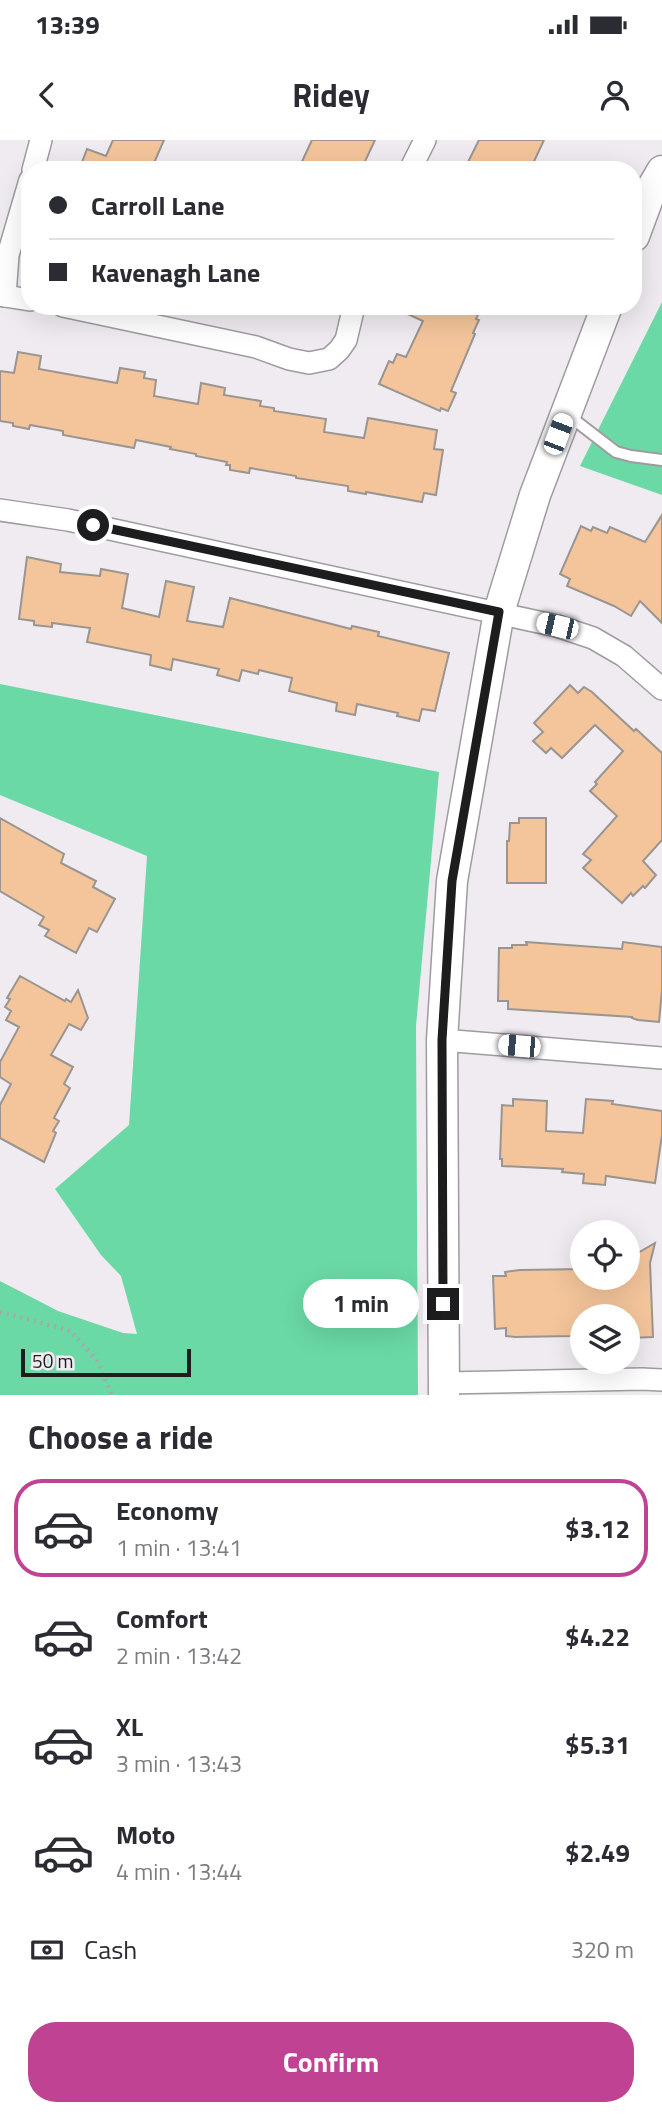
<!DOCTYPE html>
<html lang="en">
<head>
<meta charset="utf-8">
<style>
	body { margin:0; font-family:"Titillium Web",sans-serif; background:#f2f2f3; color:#2b2b33; height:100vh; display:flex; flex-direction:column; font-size:26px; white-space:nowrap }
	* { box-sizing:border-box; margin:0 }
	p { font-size:23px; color:#7c7c81 }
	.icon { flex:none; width:38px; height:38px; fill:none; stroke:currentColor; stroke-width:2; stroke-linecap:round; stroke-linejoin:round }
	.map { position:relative; height:1255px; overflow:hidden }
	.sheet { display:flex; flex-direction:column; background:#fff; flex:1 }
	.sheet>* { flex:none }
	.banner { position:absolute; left:21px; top:21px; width:621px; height:154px; border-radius:28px; box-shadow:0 7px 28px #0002; display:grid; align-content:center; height:154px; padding:0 28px; background:#fff }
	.fabs { position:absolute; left:570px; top:1080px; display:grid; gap:14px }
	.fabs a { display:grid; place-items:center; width:70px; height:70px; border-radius:50%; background:#fff; box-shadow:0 7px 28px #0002; font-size:35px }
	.scale { position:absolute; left:21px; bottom:18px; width:170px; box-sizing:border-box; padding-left:7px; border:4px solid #1d1c1e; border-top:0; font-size:19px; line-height:24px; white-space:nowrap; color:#1d1c1e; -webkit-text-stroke:5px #efebf1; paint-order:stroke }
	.end { position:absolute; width:32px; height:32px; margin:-16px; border:9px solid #1d1c1e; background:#fff; box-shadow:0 0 0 4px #fff }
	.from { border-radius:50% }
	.bubble { position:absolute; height:49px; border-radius:24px; background:#fff; box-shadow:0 7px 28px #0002; font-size:23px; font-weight:700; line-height:49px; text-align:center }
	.car { position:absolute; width:21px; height:42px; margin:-21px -10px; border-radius:9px; box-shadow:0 0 5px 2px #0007; background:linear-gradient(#fff 24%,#345 0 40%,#fff 0 76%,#345 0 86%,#fff 0) }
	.banner b { display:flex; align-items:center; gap:24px; height:66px; font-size:26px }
	.banner b+b { border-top:2px solid #e1e1e2 }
	.banner i { width:18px; height:18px; background:#2b2b33 }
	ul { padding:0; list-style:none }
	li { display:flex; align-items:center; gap:21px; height:98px; margin:0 14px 10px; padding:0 14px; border:4px solid transparent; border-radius:28px }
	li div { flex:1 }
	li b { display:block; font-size:26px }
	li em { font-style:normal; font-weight:700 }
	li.active { border-color:#c04393 }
	li>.icon { width:63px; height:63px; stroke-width:1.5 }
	h2 { padding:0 28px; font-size:32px; line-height:84px }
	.pay { display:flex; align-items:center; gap:18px; height:77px; padding:0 28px; font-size:26px }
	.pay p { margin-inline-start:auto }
	.cta { display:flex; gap:14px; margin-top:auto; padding:14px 28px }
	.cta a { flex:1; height:80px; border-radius:28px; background:#c04393; color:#fff; font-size:28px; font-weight:700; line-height:80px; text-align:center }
	.status { display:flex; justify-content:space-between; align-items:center; height:49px; padding:0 35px; background:#fff; direction:ltr }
	.status svg { height:19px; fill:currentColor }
	header { display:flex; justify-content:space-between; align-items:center; height:91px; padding:0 28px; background:#fff; font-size:32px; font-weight:700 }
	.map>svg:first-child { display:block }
	.green { fill:#6ad9a5 }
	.building { fill:#f4c59b; stroke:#9a9591; stroke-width:2 }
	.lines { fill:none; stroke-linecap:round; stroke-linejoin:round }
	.lane-casing { stroke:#9f9ba0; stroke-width:14 }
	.street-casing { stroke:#9f9ba0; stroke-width:24 }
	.secondary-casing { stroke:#9f9ba0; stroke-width:33 }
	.path { stroke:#aaa7ac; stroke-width:4.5; stroke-dasharray:2 5; stroke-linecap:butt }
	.lane { stroke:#fff; stroke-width:10 }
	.street { stroke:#fff; stroke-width:21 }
	.secondary { stroke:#fff; stroke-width:30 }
	.route { stroke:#1d1c1e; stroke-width:9 }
</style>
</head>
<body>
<div class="status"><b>13:39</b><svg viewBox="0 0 49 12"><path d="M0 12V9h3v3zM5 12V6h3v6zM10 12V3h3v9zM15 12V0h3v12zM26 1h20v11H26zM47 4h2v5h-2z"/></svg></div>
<header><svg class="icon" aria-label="back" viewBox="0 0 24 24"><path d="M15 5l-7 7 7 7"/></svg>Ridey<svg class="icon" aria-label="person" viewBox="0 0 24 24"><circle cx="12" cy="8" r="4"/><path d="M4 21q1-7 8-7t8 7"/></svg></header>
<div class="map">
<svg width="662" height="1255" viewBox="0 0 662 1255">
	<rect width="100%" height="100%" fill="#efebf1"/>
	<!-- green -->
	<g class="green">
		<polygon points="662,162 662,355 580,326"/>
		<polygon points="0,544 439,632 416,886 418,1255 0,1255 0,1141 58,1171 123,1193 137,1194 121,1136 101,1115 55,1049 129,985 147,716 0,655"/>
	</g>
	<!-- building -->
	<g class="building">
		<polygon points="113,0 164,0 151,30 79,30 87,9 106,16"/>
		<polygon points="312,0 375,0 361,30 298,30"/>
		<polygon points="479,0 544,0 530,30 478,30 467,24"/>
		<polygon points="390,166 482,166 476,179 479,180 473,193 475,194 451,251 456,253 448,271 441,268 440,271 379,244 389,221 393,223 397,214 406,217 423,181"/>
		<polygon points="18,212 41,216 39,229 117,243 120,228 145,232 144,238 156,240 154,256 198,264 201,243 225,248 224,255 261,261 260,266 274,268 274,271 326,279 324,292 364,298 368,278 437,290 434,309 443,310 436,355 424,353 422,362 366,352 366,354 348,351 348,346 296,338 296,336 250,328 249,333 230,330 230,325 226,325 227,322 196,316 196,314 170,309 171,307 136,300 134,308 63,295 63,291 30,285 29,289 13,286 13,283 0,281 0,231 14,233"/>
		<polygon points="662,375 662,483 640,461 631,476 614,466 567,446 570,439 560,434 581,386 591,391 593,387 607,393 610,387 645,402"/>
		<polygon points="27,417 61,424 60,432 100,436 101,429 128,434 122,468 159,477 166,441 194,447 187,481 223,487 230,458 351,489 352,486 379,492 378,496 449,513 435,571 422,569 419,581 397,576 398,573 357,564 355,575 336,571 337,563 289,551 292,538 259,530 258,534 242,530 239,541 217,535 219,529 173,519 171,530 150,525 151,515 87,502 90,488 52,483 52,487 34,485 34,481 19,479"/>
		<polygon points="570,545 578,553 584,547 592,552 634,591 636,589 662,613 662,700 643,721 656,735 645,748 643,746 633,756 631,753 622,763 583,728 591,720 583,714 617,676 590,651 597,644 595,642 623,611 595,585 562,618 551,608 546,613 533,601 543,592 534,583"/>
		<polygon points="0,678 64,714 61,723 96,741 93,747 115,759 97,792 89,788 76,813 45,796 49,790 39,785 44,777 0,751"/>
		<polygon points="519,678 546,678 546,743 507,743 507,701 509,701 510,683 519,683"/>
		<polygon points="526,802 622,809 623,802 662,807 662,850 659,882 638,880 632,878 632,877 508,869 508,861 498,861 499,808 512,808 512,805 527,805"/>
		<polygon points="20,836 65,861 66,859 71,862 78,850 88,878 81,890 69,884 51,915 73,927 64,944 70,948 54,978 59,981 53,991 56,993 44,1022 0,998 0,965 11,944 0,937 0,922 19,887 6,880 11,871 5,867 10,859 7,858"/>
		<polygon points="513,959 547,961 546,991 583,993 586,959 613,961 612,964 662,971 662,995 655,1043 606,1036 605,1045 583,1043 584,1034 562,1032 563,1029 502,1026 502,1019 500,1019 502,965 513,966"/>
		<polygon points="655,1103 650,1123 653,1197 628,1198 628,1176 625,1174 583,1176 583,1194 573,1196 515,1197 506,1196 506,1188 495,1189 493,1136 506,1136 505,1132 520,1130 583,1129 583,1138 628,1138 628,1112 636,1114"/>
	</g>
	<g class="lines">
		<defs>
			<polyline id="lane" points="568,275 616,312 631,316 662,320"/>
			<g id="street">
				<polyline points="33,30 41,0"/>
				<polyline points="410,30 425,0"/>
				<polyline points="0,155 30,160"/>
				<polyline points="5,156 8,115 30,40"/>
				<polyline points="63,166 256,207 289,219 309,223 329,219 339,210 346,200 354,166"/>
				<polyline points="0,370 68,380 557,486 593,498 624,516 662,549"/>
				<polyline points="442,900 662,918"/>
				<polyline points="444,1243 642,1239 662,1240"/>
			</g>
			<g id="secondary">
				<polyline points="634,96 651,50 662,31"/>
				<polyline points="444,1255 442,900 452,741 499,472 535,355 607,166"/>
			</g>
		</defs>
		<!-- lane casing -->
		<use href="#lane" class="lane-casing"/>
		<!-- street casing -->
		<use href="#street" class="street-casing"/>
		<!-- secondary casing -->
		<use href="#secondary" class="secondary-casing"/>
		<!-- path -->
		<polyline class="path" points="0,1172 71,1191 97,1221 112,1255"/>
		<!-- lane -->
		<use href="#lane" class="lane"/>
		<!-- street -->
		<use href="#street" class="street"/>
		<!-- secondary -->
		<use href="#secondary" class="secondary"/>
	</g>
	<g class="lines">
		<!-- route -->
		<polyline class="route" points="93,385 499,472 452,741 442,900 443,1164"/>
	</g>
</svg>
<div class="fabs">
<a><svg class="icon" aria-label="locate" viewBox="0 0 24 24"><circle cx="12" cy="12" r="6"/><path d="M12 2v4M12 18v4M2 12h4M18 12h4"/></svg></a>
<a><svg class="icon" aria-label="layers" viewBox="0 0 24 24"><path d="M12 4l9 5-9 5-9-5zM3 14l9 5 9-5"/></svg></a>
</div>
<div class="scale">50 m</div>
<i class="end from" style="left:93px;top:385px"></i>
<i class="end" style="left:443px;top:1164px"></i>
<div class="bubble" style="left:303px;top:1139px;width:116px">1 min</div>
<i class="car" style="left:558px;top:294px;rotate:21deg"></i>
<i class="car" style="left:557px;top:486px;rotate:283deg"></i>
<i class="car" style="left:519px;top:906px;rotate:275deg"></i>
<div class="banner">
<b><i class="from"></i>Carroll Lane</b>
<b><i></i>Kavenagh Lane</b>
</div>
</div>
<section class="sheet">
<h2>Choose a ride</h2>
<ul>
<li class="active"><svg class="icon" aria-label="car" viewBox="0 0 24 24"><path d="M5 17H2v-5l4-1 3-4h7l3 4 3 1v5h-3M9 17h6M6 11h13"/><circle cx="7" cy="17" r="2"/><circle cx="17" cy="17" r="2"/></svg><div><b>Economy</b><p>1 min · 13:41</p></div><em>$3.12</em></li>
<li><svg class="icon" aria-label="car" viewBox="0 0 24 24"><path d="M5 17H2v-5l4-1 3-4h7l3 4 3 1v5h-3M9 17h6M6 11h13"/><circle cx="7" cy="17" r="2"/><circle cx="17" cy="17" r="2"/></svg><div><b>Comfort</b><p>2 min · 13:42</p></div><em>$4.22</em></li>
<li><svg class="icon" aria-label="car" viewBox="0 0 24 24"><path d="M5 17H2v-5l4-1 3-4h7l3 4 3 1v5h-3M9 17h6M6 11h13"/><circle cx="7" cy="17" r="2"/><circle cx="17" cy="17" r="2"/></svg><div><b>XL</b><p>3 min · 13:43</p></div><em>$5.31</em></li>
<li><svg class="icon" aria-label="car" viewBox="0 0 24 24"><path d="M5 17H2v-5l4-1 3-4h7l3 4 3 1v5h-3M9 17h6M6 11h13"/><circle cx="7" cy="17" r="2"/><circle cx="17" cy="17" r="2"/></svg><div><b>Moto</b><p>4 min · 13:44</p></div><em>$2.49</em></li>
</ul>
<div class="pay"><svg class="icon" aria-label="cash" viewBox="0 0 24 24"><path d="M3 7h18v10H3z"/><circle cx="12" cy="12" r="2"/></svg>Cash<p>320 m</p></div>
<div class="cta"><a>Confirm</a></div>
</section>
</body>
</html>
